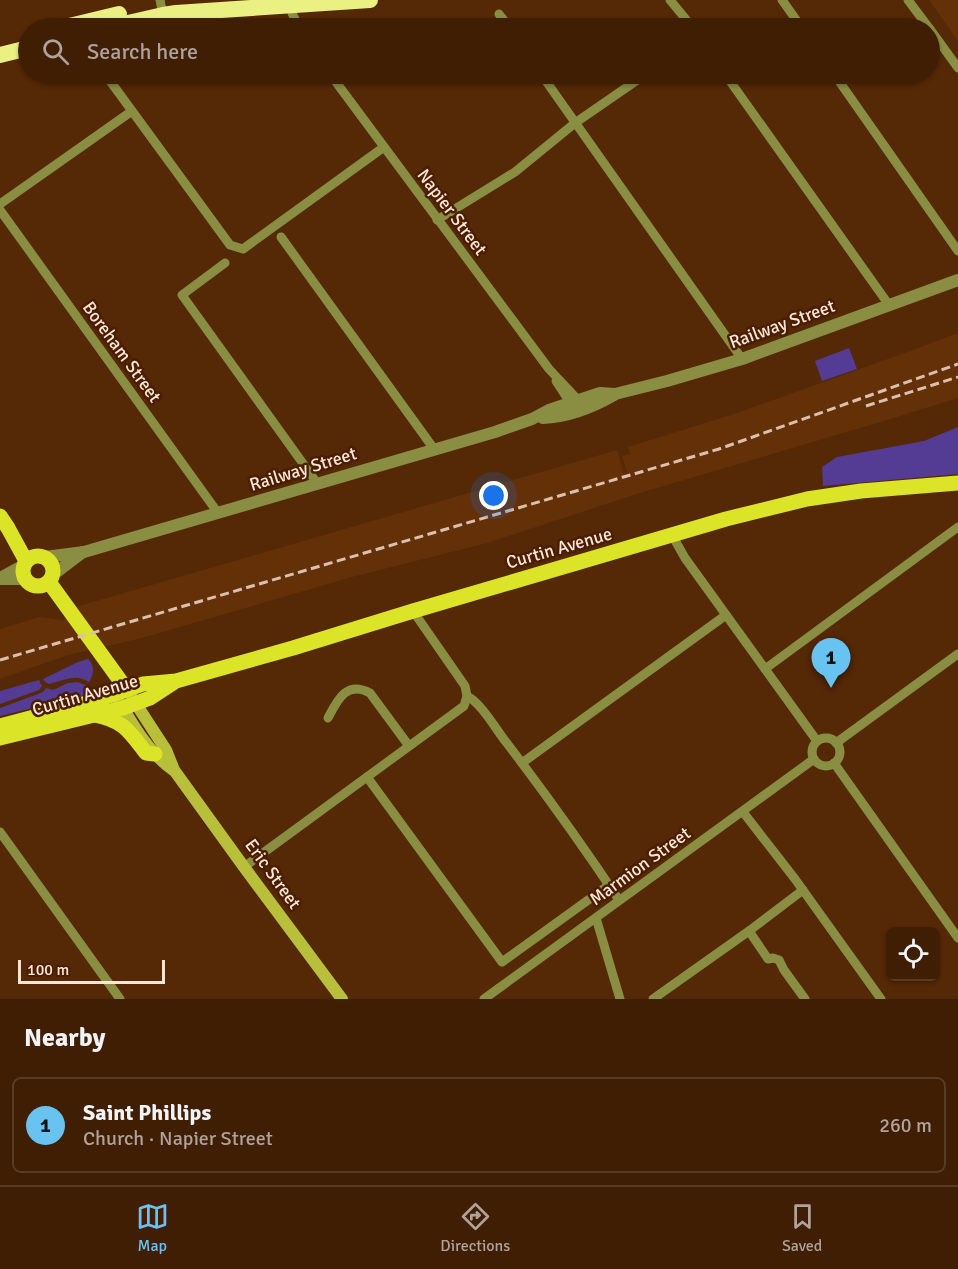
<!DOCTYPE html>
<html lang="en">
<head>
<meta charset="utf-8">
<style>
  body { margin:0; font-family:Signika,sans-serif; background:#4b2b13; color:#f1f3f6 }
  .controls { position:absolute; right:18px; bottom:18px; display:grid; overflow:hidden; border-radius:9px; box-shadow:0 2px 4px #0004 }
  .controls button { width:54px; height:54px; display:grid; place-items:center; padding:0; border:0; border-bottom:2px solid #593c26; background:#401e04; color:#f1f3f6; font:30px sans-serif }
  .scale { position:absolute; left:18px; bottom:15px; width:147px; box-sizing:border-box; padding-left:6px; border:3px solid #fde5d8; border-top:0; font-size:16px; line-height:21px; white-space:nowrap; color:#fde5d8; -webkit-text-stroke:4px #4a1e00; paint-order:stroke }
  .you { position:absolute; left:494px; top:496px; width:21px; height:21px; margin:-15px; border:4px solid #fff; border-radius:50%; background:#1a73e8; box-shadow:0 0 0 9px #1a73e833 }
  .badge { display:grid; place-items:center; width:39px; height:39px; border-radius:50%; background:#69c3f1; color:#111; font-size:20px; font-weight:700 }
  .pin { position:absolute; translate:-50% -50px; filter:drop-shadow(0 2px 3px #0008) }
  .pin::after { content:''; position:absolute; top:32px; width:21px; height:18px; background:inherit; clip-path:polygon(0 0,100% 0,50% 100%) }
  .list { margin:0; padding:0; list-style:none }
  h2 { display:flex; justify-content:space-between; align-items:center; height:78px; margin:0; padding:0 24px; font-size:26px }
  h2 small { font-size:20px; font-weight:400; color:#aea29a }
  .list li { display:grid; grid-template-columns:39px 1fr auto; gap:18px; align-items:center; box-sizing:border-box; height:96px; margin:0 12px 12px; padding:0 12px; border:2px solid #593c26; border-radius:9px }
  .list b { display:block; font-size:22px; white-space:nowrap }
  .list p { margin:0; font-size:20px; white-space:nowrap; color:#aea29a }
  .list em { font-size:20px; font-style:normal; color:#aea29a }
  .icon { flex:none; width:33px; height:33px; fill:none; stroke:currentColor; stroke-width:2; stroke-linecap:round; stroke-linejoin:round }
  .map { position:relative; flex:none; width:958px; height:999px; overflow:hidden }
  .search { position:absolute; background:#401e04; box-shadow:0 2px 4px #0004; left:18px; right:18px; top:18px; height:66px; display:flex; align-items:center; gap:15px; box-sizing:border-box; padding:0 21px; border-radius:33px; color:#aea29a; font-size:22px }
  .sheet { height:186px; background:#401e04 }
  nav { display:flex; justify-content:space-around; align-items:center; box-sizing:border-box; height:84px; border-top:2px solid #593c26; background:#401e04; font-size:16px; color:#aea29a }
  nav a { display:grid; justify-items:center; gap:3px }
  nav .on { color:#69c3f1 }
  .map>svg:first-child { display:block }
  .built { fill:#643008 }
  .green { fill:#543b94 }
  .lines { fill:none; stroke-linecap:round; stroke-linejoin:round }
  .minor { stroke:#898e42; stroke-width:9 }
  .tertiary { stroke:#898e42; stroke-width:12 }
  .secondary { stroke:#b8bf3b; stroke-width:12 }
  .primary { stroke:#dce428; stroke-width:15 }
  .trunk { stroke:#eaf082; stroke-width:16 }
  .rail { stroke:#dcc0af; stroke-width:3; stroke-dasharray:9 4.5; stroke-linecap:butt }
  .labels { text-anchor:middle; stroke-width:5; stroke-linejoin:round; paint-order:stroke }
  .street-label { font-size:18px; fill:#fde5d8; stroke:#4a1e00 }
</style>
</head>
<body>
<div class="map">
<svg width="958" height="999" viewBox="0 0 958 999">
  <rect width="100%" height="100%" fill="#552806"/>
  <!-- built -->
  <g class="built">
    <path d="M929,0H958V41Z"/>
    <path d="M958,333V398L894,418L640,493L487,543L352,577L142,638L68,655L0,679V629L40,617L61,620L62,621L74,613L79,606L617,450L624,473H626L627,472L622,456L630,454L628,447L734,414L910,351Z"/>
  </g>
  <!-- green -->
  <g class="green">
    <path d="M849,348L857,369L822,381L815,361Z"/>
    <path d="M958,427V474L823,486L822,467L837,457L924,441Z"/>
    <path d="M88,659C95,665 94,675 89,682C74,673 65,681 49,684L45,682L43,679L78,662Z"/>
    <path d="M39,680L42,686L39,690L0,704V691Z"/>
    <path d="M78,682L85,685L92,692L86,695L0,716V708L38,694L43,692L46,688L53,690L68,683Z"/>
  </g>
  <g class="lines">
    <!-- minor -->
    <g class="minor">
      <path d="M160,0L163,15"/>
      <path d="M670,0L693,28"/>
      <path d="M782,0L802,28"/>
      <path d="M908,0L929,28"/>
      <path d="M290,2L292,13L299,28"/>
      <path d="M499,14L510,28"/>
      <path d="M930,29L958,68"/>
      <path d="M105,74L230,245L243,249L384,147"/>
      <path d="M330,74L549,369L581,403"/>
      <path d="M541,74L742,359"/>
      <path d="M725,74L889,305"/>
      <path d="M834,74L958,251"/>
      <path d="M0,204L132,111"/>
      <path d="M0,210L218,513"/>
      <path d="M437,220L515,172L575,123L646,74"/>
      <path d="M281,237L434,449"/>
      <path d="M225,263L182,295L317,483"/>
      <path d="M556,381L573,407"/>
      <path d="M672,535L685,558L817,741"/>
      <path d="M765,669L958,527"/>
      <path d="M467,696C482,704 495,728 506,742C545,793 583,846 619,900"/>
      <path d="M328,718C337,701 346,680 370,693L409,746"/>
      <circle cx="826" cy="752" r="14"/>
      <path d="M836,743L958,654"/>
      <path d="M522,763L726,615"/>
      <path d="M834,763L958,938"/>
      <path d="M367,777L502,962L609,885"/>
      <path d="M743,812L795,879L881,999"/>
      <path d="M0,832L120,999"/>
      <path d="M244,867L464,706L467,696L465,686L413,611"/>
      <path d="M596,918L620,999"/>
      <path d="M749,931L768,959L773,958L779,960L784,970L805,999"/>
      <path d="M484,999L814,759"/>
      <path d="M653,999L749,931L803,890"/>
    </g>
    <!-- tertiary -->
    <g class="tertiary">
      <path d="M543,418C567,417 593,407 614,395"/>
      <path d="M45,557L84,552L495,432L532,419L549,410L600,393L615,394L667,381L742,359L958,280"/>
      <path d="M54,574L83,552"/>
      <path d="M0,578L24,565"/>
      <path d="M0,579H25"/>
    </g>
    <!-- secondary -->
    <g class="secondary">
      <path d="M127,690L166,750L174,770L244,867L342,999"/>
      <path d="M115,694C130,721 148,752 173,770"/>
    </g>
    <!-- primary -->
    <g class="primary">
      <path d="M0,516L8,528L26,561"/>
      <circle cx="38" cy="571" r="15"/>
      <path d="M49,582L127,690"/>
      <path d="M95,715C124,721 129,731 146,753L155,754"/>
      <path d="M0,726L98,700L143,684L176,681L293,648L413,611L726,519L807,499L861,491L958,483"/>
      <path d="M0,738L123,708L150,698L173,683"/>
    </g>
    <!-- trunk -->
    <g class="trunk">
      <path d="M61,28L119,14"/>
      <path d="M106,28L163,15L176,13L370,0"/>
      <path d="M0,55L28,48"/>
    </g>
    <!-- rail -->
    <g class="rail">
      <path d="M866,406L958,377"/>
      <path d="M0,660L719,449L958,364"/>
    </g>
  </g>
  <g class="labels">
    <!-- street labels -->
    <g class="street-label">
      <text transform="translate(452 212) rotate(53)" y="6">Napier Street</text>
      <text transform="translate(782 324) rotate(-20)" y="6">Railway Street</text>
      <text transform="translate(122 352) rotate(54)" y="6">Boreham Street</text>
      <text transform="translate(303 469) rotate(-17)" y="6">Railway Street</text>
      <text transform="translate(559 548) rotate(-16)" y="6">Curtin Avenue</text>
      <text transform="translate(85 695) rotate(-16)" y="6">Curtin Avenue</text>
      <text transform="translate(640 866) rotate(-36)" y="6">Marmion Street</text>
      <text transform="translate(273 874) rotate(54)" y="6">Eric Street</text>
    </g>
  </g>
</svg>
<div class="controls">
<button><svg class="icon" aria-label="locate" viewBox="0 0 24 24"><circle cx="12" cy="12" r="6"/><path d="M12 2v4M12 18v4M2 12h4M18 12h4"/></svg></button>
</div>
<div class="scale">100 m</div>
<div class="you"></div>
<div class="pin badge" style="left:831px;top:688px">1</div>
<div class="search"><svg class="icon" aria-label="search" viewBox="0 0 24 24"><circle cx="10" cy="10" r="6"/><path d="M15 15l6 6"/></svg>Search here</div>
</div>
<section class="sheet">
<h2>Nearby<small></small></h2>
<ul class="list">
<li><span class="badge">1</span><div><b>Saint Phillips</b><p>Church · Napier Street</p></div><em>260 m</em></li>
</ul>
</section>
<nav>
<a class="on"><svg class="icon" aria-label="map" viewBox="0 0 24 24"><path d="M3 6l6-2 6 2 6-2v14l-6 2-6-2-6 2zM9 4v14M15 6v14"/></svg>Map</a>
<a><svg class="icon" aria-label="directions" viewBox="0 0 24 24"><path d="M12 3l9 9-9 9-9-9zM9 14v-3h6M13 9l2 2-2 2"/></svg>Directions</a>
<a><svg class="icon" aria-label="saved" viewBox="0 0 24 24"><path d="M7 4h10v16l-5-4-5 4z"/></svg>Saved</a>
</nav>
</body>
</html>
